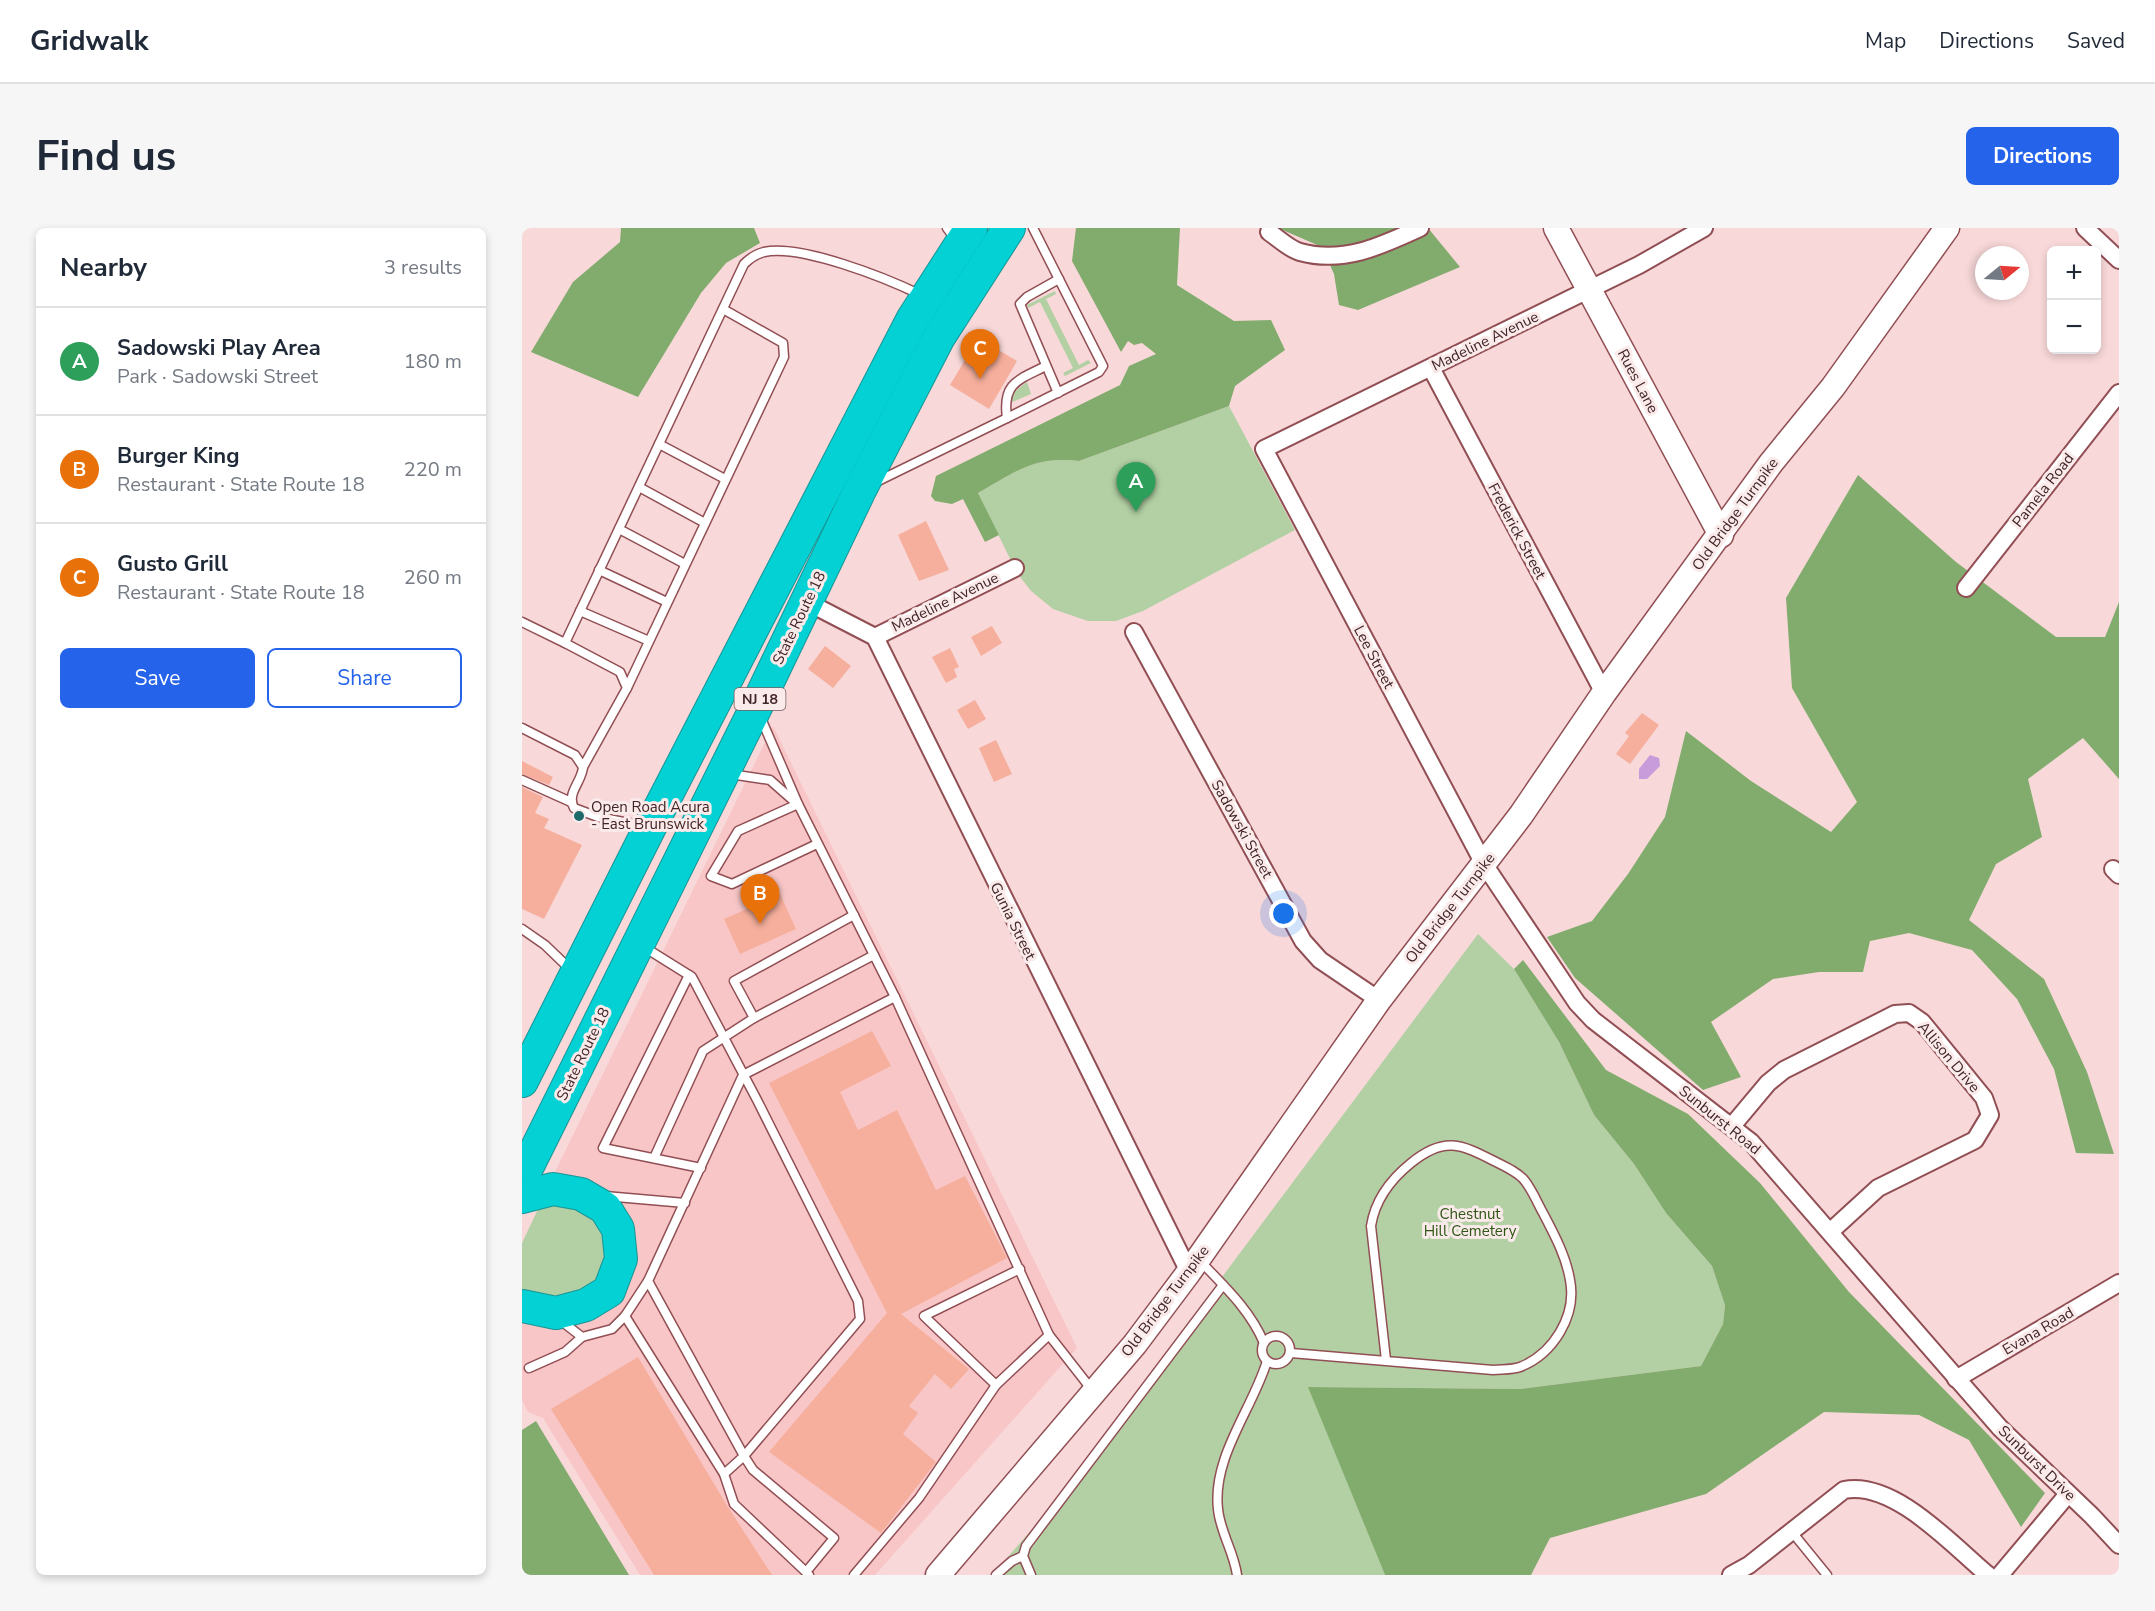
<!DOCTYPE html>
<html lang="en">
<head>
<meta charset="utf-8">
<style>
  body { margin:0; font-family:"Nunito Sans",sans-serif; background:#f6f6f7; color:#1f2937 }
  .controls { position:absolute; right:18px; top:18px; display:grid; overflow:hidden; border-radius:9px; box-shadow:0 3px 9px #0003 }
  .controls button { width:54px; height:54px; display:grid; place-items:center; padding:0; border:0; border-bottom:2px solid #e0e1e3; background:#fff; color:#1f2937; font:30px sans-serif }
  .compass { position:absolute; left:1453px; top:18px; width:54px; height:54px; border-radius:50%; background:#fff; box-shadow:0 3px 9px #0003; rotate:72deg }
  .you { position:absolute; left:762px; top:686px; width:21px; height:21px; margin:-15px; border:4px solid #fff; border-radius:50%; background:#1a73e8; box-shadow:0 0 0 9px #1a73e833 }
  .badge { display:grid; place-items:center; width:39px; height:39px; border-radius:50%; background:#2563eb; color:#fff; font-size:20px; font-weight:700 }
  .pin { position:absolute; translate:-50% -50px; filter:drop-shadow(0 2px 3px #0008) }
  .pin::after { content:''; position:absolute; top:32px; width:21px; height:18px; background:inherit; clip-path:polygon(0 0,100% 0,50% 100%) }
  .list { margin:0; padding:0; list-style:none }
  h2 { display:flex; justify-content:space-between; align-items:center; height:78px; margin:0; padding:0 24px; font-size:26px }
  h2 small { font-size:20px; font-weight:400; color:#747a83 }
  .list li { display:grid; grid-template-columns:39px 1fr auto; gap:18px; align-items:center; box-sizing:border-box; height:108px; padding:0 24px; border-top:2px solid #e0e1e3 }
  .list b { display:block; font-size:22px; white-space:nowrap }
  .list p { margin:0; font-size:20px; white-space:nowrap; color:#747a83 }
  .list em { font-size:20px; font-style:normal; color:#747a83 }
  .actions { display:flex; gap:12px; padding:18px 24px }
  .actions a { flex:1; padding:14px 0; border:2px solid #2563eb; border-radius:9px; text-align:center; font-size:21px; color:#2563eb }
  .actions .main { background:#2563eb; color:#fff }
  .map { position:relative; flex:none; width:1597px; height:1347px; overflow:hidden; border-radius:9px }
  header { display:flex; align-items:center; gap:36px; box-sizing:border-box; height:84px; padding:0 30px; background:#fff; border-bottom:2px solid #e0e1e3 }
  header strong { font-size:28px }
  nav { display:flex; gap:33px; margin-inline-start:auto; font-size:21px }
  .intro { display:flex; align-items:center; justify-content:space-between; box-sizing:border-box; height:144px; padding:0 36px }
  h1 { margin:0; font-size:42px }
  .button { padding:15px 27px; border-radius:9px; background:#2563eb; color:#fff; font-size:21px; font-weight:700 }
  main { display:flex; gap:36px; padding:0 36px }
  aside { flex:1; background:#fff; border-radius:9px; box-shadow:0 3px 9px #0003 }
  .map>svg:first-child { display:block }
  .built { fill:#f9c6c7 }
  .green { fill:#b2d0a4 }
  .forest { fill:#82ac6d }
  .water { fill:#c89bda }
  .building { fill:#f6af9c }
  .lines { fill:none; stroke-linecap:round; stroke-linejoin:round }
  .lane-casing { stroke:#914f54; stroke-width:11 }
  .street-casing { stroke:#914f54; stroke-width:20 }
  .secondary-casing { stroke:#914f54; stroke-width:27 }
  .highway-casing { stroke:#199496; stroke-width:34 }
  .lane { stroke:#fff; stroke-width:8 }
  .street { stroke:#fff; stroke-width:16 }
  .secondary { stroke:#fff; stroke-width:24 }
  .highway { stroke:#03d1d3; stroke-width:32 }
  .poi-dot { fill:#1e6b6b; stroke:#faeaea; stroke-width:2 }
  .labels { text-anchor:middle; stroke-width:6; stroke-linejoin:round; paint-order:stroke }
  .shield { fill:#faeaea; stroke:#785f61; stroke-width:1.5 }
  .shield-label { font-size:14px; font-weight:bold; fill:#412426 }
  .street-label { font-size:15px; fill:#412426; stroke:#faeaea }
  .poi-label { font-size:15px; fill:#412426; stroke:#faeaea; text-anchor:start }
  .park-label { font-size:15px; fill:#2d5615; stroke:#faeaea }
</style>
</head>
<body>
<header>
<strong>Gridwalk</strong>
<nav><a>Map</a><a>Directions</a><a>Saved</a></nav>
</header>
<div class="intro"><h1>Find us</h1><a class="button">Directions</a></div>
<main>
<aside>
<h2>Nearby<small>3 results</small></h2>
<ul class="list">
<li><span class="badge" style="background:#2e9e5b">A</span><div><b>Sadowski Play Area</b><p>Park · Sadowski Street</p></div><em>180 m</em></li>
<li><span class="badge" style="background:#e8710a">B</span><div><b>Burger King</b><p>Restaurant · State Route 18</p></div><em>220 m</em></li>
<li><span class="badge" style="background:#e8710a">C</span><div><b>Gusto Grill</b><p>Restaurant · State Route 18</p></div><em>260 m</em></li>
</ul>
<div class="actions"><a class="main">Save</a><a>Share</a></div>
</aside>
<div class="map">
<svg width="1597" height="1347" viewBox="0 0 1597 1347">
  <rect width="100%" height="100%" fill="#f8d8d9"/>
  <!-- built -->
  <path class="built" d="M251,498L555,1120L353,1347H118L21,1190L6,1184L0,1172V1089L93,1071L115,1027L105,984L73,955L33,944Z"/>
  <!-- green -->
  <g class="green">
    <path d="M533,63L534,66L524,71L557,137L566,132L569,135L543,148L541,145L551,140L518,74L506,80L505,77Z"/>
    <path d="M505,154L509,166L488,175L492,164Z"/>
    <path d="M707,178L773,302L621,383L594,393H566L531,381L509,363L495,345L456,265C494,244 511,228 557,233Z"/>
    <path d="M956,706L992,741L1037,814L1072,887L1112,936L1144,985L1190,1038L1203,1076L1201,1096L1179,1138L998,1161L787,1159L863,1347H470L524,1285Z"/>
    <path d="M31,973L73,987L84,1005L83,1043L70,1061L48,1072L0,1065V1015L17,979Z"/>
  </g>
  <!-- forest -->
  <g class="forest">
    <path d="M99,0H232L238,15L204,35L179,65L116,169L9,124L51,54L98,14Z"/>
    <path d="M554,0H658L655,57L712,93L749,92L763,122L713,158L707,178L557,233C511,228 494,244 456,265L477,307L463,314L441,271L430,276L413,273L409,268L414,248L598,157L607,138L634,126L620,115L612,117L606,113L599,124L550,33Z"/>
    <path d="M756,0H906L938,39L836,82L817,77L812,46L800,19Z"/>
    <path d="M1336,247L1434,334L1534,409H1583L1597,374V551L1561,510L1506,551L1520,609L1474,636L1447,692L1522,751L1565,844L1592,926L1554,925L1532,841L1495,771L1450,722L1387,705L1348,713L1341,744H1297L1251,751L1189,794L1219,849L1181,862L1053,750L1025,709L1070,693L1106,646L1143,589L1164,503L1229,553L1309,604L1335,574L1270,460L1264,370Z"/>
    <path d="M1001,732L1084,842L1166,886L1238,955L1327,1064L1523,1265L1499,1299L1447,1212L1397,1187L1302,1184L1184,1266L1028,1310L1009,1347H863L786,1159L998,1161L1179,1138L1201,1096L1203,1077L1190,1038L1144,985L1112,936L1072,887L1037,814L992,741Z"/>
    <path d="M14,1193L107,1347H0V1202Z"/>
  </g>
  <!-- water -->
  <path class="water" d="M1128,527L1137,530L1138,538L1125,551H1117V541Z"/>
  <!-- building -->
  <g class="building">
    <path d="M456,110L495,133L467,181L428,157Z"/>
    <path d="M404,293L427,342L397,353L376,307Z"/>
    <path d="M470,398L480,415L459,428L449,409Z"/>
    <path d="M303,418L329,438L311,460L286,441Z"/>
    <path d="M428,420L437,439L432,441L435,449L424,455L410,429Z"/>
    <path d="M453,472L464,491L446,501L435,482Z"/>
    <path d="M1120,485L1137,497L1108,536L1094,526L1107,508L1103,505Z"/>
    <path d="M474,512L490,546L472,554L457,520Z"/>
    <path d="M0,533L31,549L27,557L0,546Z"/>
    <path d="M0,559L21,569L13,585L27,591L22,600L60,617L22,691L0,681Z"/>
    <path d="M258,666L274,701L218,726L202,691Z"/>
    <path d="M350,803L369,838L318,864L336,902L375,882L414,962L443,948L485,1030L379,1086L447,1141L429,1161L413,1146L387,1178L396,1185L381,1206L414,1234L359,1305L247,1224L365,1085L247,855Z"/>
    <path d="M116,1129L206,1279L250,1347H132L29,1181Z"/>
  </g>
  <g class="lines">
    <!-- lane casing -->
    <g class="lane-casing">
      <g id="lane">
        <path d="M425,0L434,12"/>
        <path d="M511,0L581,138L577,144L485,190C480,155 496,152 524,138"/>
        <path d="M536,165L498,76L505,69L537,51"/>
        <path d="M137,216L203,251"/>
        <path d="M352,255L485,190"/>
        <path d="M117,259L183,295"/>
        <path d="M97,301L163,336"/>
        <path d="M77,342L145,374"/>
        <path d="M58,383L127,413"/>
        <path d="M0,394L43,415L222,36C228,30 234,26 242,24C279,16 364,50 399,67"/>
        <path d="M43,415L98,444L105,460L61,539"/>
        <path d="M105,460L262,129L261,115L201,81"/>
        <path d="M238,488L276,576L373,769L527,1107"/>
        <path d="M0,500L53,527L61,539C60,554 44,565 52,580L76,589L122,598"/>
        <path d="M208,546L248,552L273,574"/>
        <path d="M0,552L49,574"/>
        <path d="M276,576L216,603L189,648L210,656L295,616"/>
        <path d="M0,701L23,717L50,743"/>
        <path d="M122,719L170,749L235,872L336,1073L338,1091L222,1228L126,1053L221,847L373,769"/>
        <path d="M167,747L81,920L179,940"/>
        <path d="M232,790L212,753L332,687"/>
        <path d="M132,930L181,823L232,790L352,727"/>
        <path d="M83,968L163,975"/>
        <path d="M678,1033C703,1059 728,1082 742,1115"/>
        <path d="M103,1088L202,1246"/>
        <path d="M38,1092L60,1109L90,1101L103,1088L126,1053"/>
        <circle cx="754" cy="1122" r="14"/>
        <path d="M769,1125L971,1142C979,1141 990,1142 998,1139C1031,1126 1055,1088 1048,1052C1044,1028 1032,1006 1021,985C1015,974 1010,962 1003,953C996,944 982,938 972,933C939,916 922,908 889,935C868,952 853,972 849,998L864,1132"/>
        <path d="M7,1140L43,1124L60,1109"/>
        <path d="M474,1157L402,1088L498,1041"/>
        <path d="M1270,1304L1305,1347"/>
        <path d="M284,1344L312,1310L231,1242L222,1228L202,1246L212,1276L284,1344L287,1347"/>
        <path d="M332,1347L397,1270L474,1157L527,1107L570,1162"/>
        <path d="M474,1347L490,1333L501,1328"/>
        <path d="M509,1347L501,1328L504,1318L701,1057"/>
        <path d="M715,1347C712,1324 698,1304 696,1281C690,1229 731,1180 745,1133"/>
      </g>
    </g>
    <!-- street casing -->
    <g class="street-casing">
      <g id="street">
        <path d="M1182,0L1117,37L742,221L962,636L1055,775L1071,792L1229,914L1478,1200L1570,1288L1597,1317"/>
        <path d="M1563,0L1597,32"/>
        <path d="M747,4C756,10 767,21 778,24C821,36 859,18 898,0"/>
        <path d="M909,140L1082,465"/>
        <path d="M1444,360L1597,165"/>
        <path d="M285,374L353,409L667,1044"/>
        <path d="M612,404L781,713L798,732L857,772"/>
        <path d="M353,409L493,340"/>
        <path d="M1591,641L1597,647"/>
        <path d="M1210,898L1246,855L1262,842L1373,786L1387,785L1400,794L1462,870L1468,887L1453,912L1356,960L1309,1003"/>
        <path d="M1434,1151L1597,1055"/>
        <path d="M1209,1347L1227,1337L1322,1262C1372,1252 1430,1317 1466,1347"/>
        <path d="M1478,1347L1546,1266"/>
      </g>
    </g>
    <!-- secondary casing -->
    <g class="secondary-casing">
      <g id="secondary">
        <path d="M1034,0L1199,307"/>
        <path d="M416,1347L613,1116L667,1044L857,772L999,587L1082,465L1249,235L1311,159L1425,0"/>
      </g>
    </g>
    <!-- highway casing -->
    <g class="highway-casing">
      <g id="highway">
        <path d="M0,853L128,599L390,92L449,0"/>
        <path d="M0,950L234,479L338,262L417,109L487,0"/>
        <path d="M0,969L31,961L59,966L83,980L96,1001L99,1031L87,1063L64,1077L34,1085L0,1078"/>
      </g>
    </g>
    <!-- lane -->
    <use href="#lane" class="lane"/>
    <!-- street -->
    <use href="#street" class="street"/>
    <!-- secondary -->
    <use href="#secondary" class="secondary"/>
    <!-- highway -->
    <use href="#highway" class="highway"/>
  </g>
  <!-- markers -->
  <circle class="poi-dot" cx="57" cy="588" r="6"/>
  <g class="labels">
    <!-- shield labels -->
    <rect class="shield" x="212.5" y="460" width="51" height="22" rx="4.5"/>
    <g class="shield-label">
      <text x="238" y="476">NJ 18</text>
    </g>
    <!-- street labels -->
    <g class="street-label">
      <text transform="translate(963 113) rotate(-26)" y="5">Madeline Avenue</text>
      <text transform="translate(1116 153) rotate(62)" y="5">Rues Lane</text>
      <text transform="translate(1521 262) rotate(-52)" y="5">Pamela Road</text>
      <text transform="translate(1213 286) rotate(-54)" y="5">Old Bridge Turnpike</text>
      <text transform="translate(995 303) rotate(62)" y="5">Frederick Street</text>
      <text transform="translate(423 374) rotate(-26)" y="5">Madeline Avenue</text>
      <text transform="translate(277 390) rotate(-64)" y="5">State Route 18</text>
      <text transform="translate(852 429) rotate(62)" y="5">Lee Street</text>
      <text transform="translate(720 601) rotate(61)" y="5">Sadowski Street</text>
      <text transform="translate(928 680) rotate(-52)" y="5">Old Bridge Turnpike</text>
      <text transform="translate(491 693) rotate(64)" y="5">Gunia Street</text>
      <text transform="translate(61 826) rotate(-64)" y="5">State Route 18</text>
      <text transform="translate(1427 829) rotate(50)" y="5">Allison Drive</text>
      <text transform="translate(1198 892) rotate(39)" y="5">Sunburst Road</text>
      <text transform="translate(643 1073) rotate(-53)" y="5">Old Bridge Turnpike</text>
      <text transform="translate(1516 1103) rotate(-30)" y="5">Evana Road</text>
      <text transform="translate(1515 1235) rotate(44)" y="5">Sunburst Drive</text>
    </g>
    <!-- poi labels -->
    <g class="poi-label">
      <text x="69" y="584">Open Road Acura<tspan x="69" dy="17">- East Brunswick</tspan></text>
    </g>
    <!-- park labels -->
    <g class="park-label">
      <text x="948" y="991">Chestnut<tspan x="948" dy="17">Hill Cemetery</tspan></text>
    </g>
  </g>
</svg>
<div class="controls">
<button>+</button>
<button>−</button>
</div>
<svg class="compass" viewBox="-18 -18 36 36"><path d="M0-13l5 13h-10z" fill="#e53935"/><path d="M0 13l5-13h-10z" fill="#747a83"/></svg>
<div class="you"></div>
<div class="pin badge" style="left:614px;top:284px;background:#2e9e5b">A</div>
<div class="pin badge" style="left:238px;top:696px;background:#e8710a">B</div>
<div class="pin badge" style="left:458px;top:151px;background:#e8710a">C</div>
</div>
</main>
</body>
</html>
